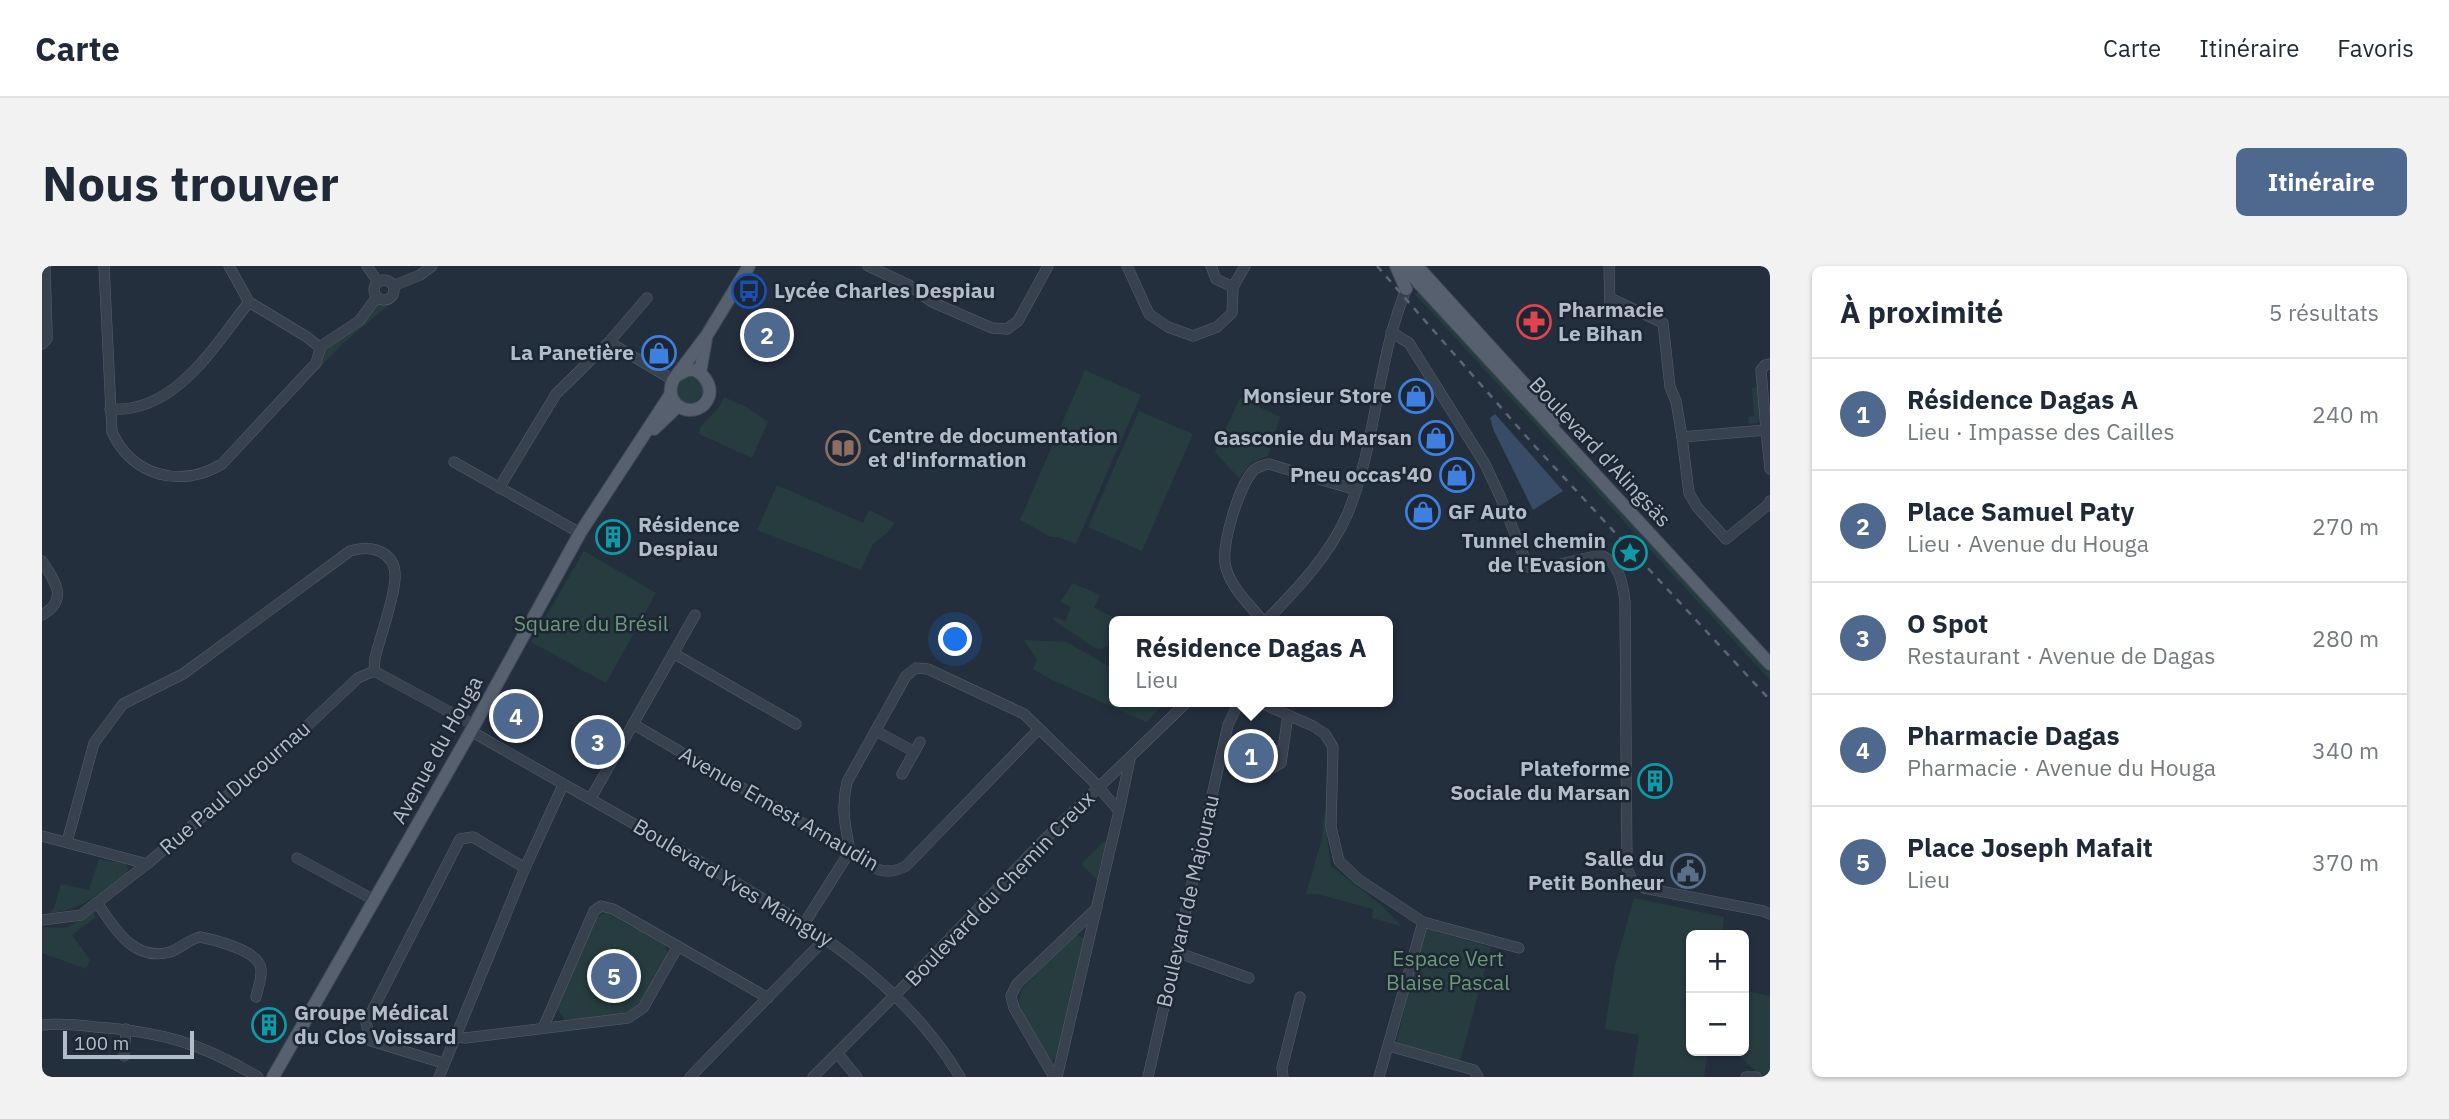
<!DOCTYPE html>
<html lang="fr">
<head>
<meta charset="utf-8">
<style>
  body { margin:0; font-family:"IBM Plex Sans",sans-serif; background:#f2f2f3; color:#1f2937 }
  .controls { position:absolute; right:21px; bottom:21px; display:grid; overflow:hidden; border-radius:10px; box-shadow:0 2px 5px #0004 }
  .controls button { width:63px; height:63px; display:grid; place-items:center; padding:0; border:0; border-bottom:2px solid #e0e1e3; background:#fff; color:#1f2937; font:35px sans-serif }
  .scale { position:absolute; left:21px; bottom:18px; width:131px; box-sizing:border-box; padding-left:7px; border:4px solid #b4bcc9; border-top:0; font-size:19px; line-height:24px; white-space:nowrap; color:#b4bcc9; -webkit-text-stroke:5px #1d2633; paint-order:stroke }
  .you { position:absolute; left:914px; top:374px; width:24px; height:24px; margin:-18px; border:5px solid #fff; border-radius:50%; background:#1a73e8; box-shadow:0 0 0 10px #1a73e833 }
  .badge { display:grid; place-items:center; width:46px; height:46px; border-radius:50%; background:#4f688e; color:#fff; font-size:23px; font-weight:700 }
  .pin { position:absolute; translate:-50% -50%; border:4px solid #fff; box-shadow:0 2px 7px #0006 }
  .popup { position:absolute; left:1067px; top:350px; width:284px; height:91px; box-sizing:border-box; display:grid; place-content:center; border-radius:10px; background:#fff; filter:drop-shadow(0 2px 5px #0005); font-size:23px; white-space:nowrap; color:#747a83 }
  .popup b { font-size:26px; color:#1f2937 }
  .popup::after { content:''; position:absolute; left:50%; top:100%; margin-left:-14px; border:14px solid transparent; border-top-color:#fff }
  .list { margin:0; padding:0; list-style:none }
  h2 { display:flex; justify-content:space-between; align-items:center; height:91px; margin:0; padding:0 28px; font-size:30px }
  h2 small { font-size:23px; font-weight:400; color:#747a83 }
  .list li { display:grid; grid-template-columns:46px 1fr auto; gap:21px; align-items:center; box-sizing:border-box; height:112px; padding:0 28px; border-top:2px solid #e0e1e3 }
  .list b { display:block; font-size:26px; white-space:nowrap }
  .list p { margin:0; font-size:23px; white-space:nowrap; color:#747a83 }
  .list em { font-size:23px; font-style:normal; color:#747a83 }
  .map { position:relative; flex:none; width:1728px; height:811px; overflow:hidden; border-radius:10px }
  header { display:flex; align-items:center; gap:42px; box-sizing:border-box; height:98px; padding:0 35px; background:#fff; border-bottom:2px solid #e0e1e3 }
  header strong { font-size:33px }
  nav { display:flex; gap:38px; margin-inline-start:auto; font-size:24px }
  .intro { display:flex; align-items:center; justify-content:space-between; box-sizing:border-box; height:168px; padding:0 42px }
  h1 { margin:0; font-size:49px }
  .button { padding:18px 32px; border-radius:10px; background:#4f688e; color:#fff; font-size:24px; font-weight:700 }
  main { display:flex; gap:42px; padding:0 42px }
  aside { flex:1; background:#fff; border-radius:10px; box-shadow:0 2px 5px #0004 }
  .map>svg:first-child { display:block }
  .green { fill:#263c3f }
  .water { fill:#394c67 }
  .lines { fill:none; stroke-linecap:round; stroke-linejoin:round }
  .minor-casing { stroke:#565f6c; stroke-width:11 }
  .major-casing { stroke:#414a57; stroke-width:14 }
  .minor { stroke:#38414e; stroke-width:10 }
  .major { stroke:#56606e; stroke-width:12 }
  .rail { stroke:#5a6575; stroke-width:2.5; stroke-dasharray:7 7; stroke-linecap:butt }
  .labels { text-anchor:middle; stroke-width:5; stroke-linejoin:round; paint-order:stroke }
  .poi-label { font-size:21px; font-weight:bold; fill:#b4bcc9; stroke:#1d2633; text-anchor:end }
  .street-label { font-size:21px; fill:#b4bcc9; stroke:#1d2633 }
  .park-label { font-size:21px; fill:#6b9a76; stroke:#1d2633 }
</style>
</head>
<body>
<header>
<strong>Carte</strong>
<nav><a>Carte</a><a>Itinéraire</a><a>Favoris</a></nav>
</header>
<div class="intro"><h1>Nous trouver</h1><a class="button">Itinéraire</a></div>
<main>
<div class="map">
<svg width="1728" height="811" viewBox="0 0 1728 811">
  <rect width="100%" height="100%" fill="#242f3e"/>
  <!-- green -->
  <g class="green">
    <path d="M1381,26L1623,288L1622,293L1632,304H1636L1728,405V414L1372,27Z"/>
    <path d="M343,36L347,39L299,79L276,104L284,81L317,60L335,39Z"/>
    <path d="M1043,104L1099,129L1034,278L1016,271H1009L978,254Z"/>
    <path d="M645,108L659,115L661,127L653,137L638,136L631,120Z"/>
    <path d="M1715,121L1718,153L1715,157L1707,158L1706,151L1712,150L1710,122Z"/>
    <path d="M682,131L704,141L726,156L710,192L657,168L658,161L676,143Z"/>
    <path d="M1198,132L1238,151L1226,190L1209,197L1197,212L1173,186Z"/>
    <path d="M1097,145L1151,168L1100,285L1046,261Z"/>
    <path d="M735,219L821,257L827,244L853,257L846,266L831,278L819,304L715,264Z"/>
    <path d="M542,285L614,327L564,417L489,376Z"/>
    <path d="M1031,317L1058,329L1052,342L1071,351L1073,355L1065,380L1058,383L1053,382L1011,354L1012,351L1023,355L1029,341L1018,336Z"/>
    <path d="M982,374L1024,376L1072,403V436H1125L1104,456L1008,413L991,403L995,394Z"/>
    <path d="M1286,512L1284,563L1289,600L1340,640L1359,660L1330,652L1331,643L1275,628H1264L1280,572Z"/>
    <path d="M1062,575L1068,577L1059,612L1056,615L1039,598Z"/>
    <path d="M57,593L84,598L86,603L84,608C59,627 39,645 7,647L12,642L19,618L47,624Z"/>
    <path d="M1592,632L1682,651L1680,669H1649V785H1666L1662,811H1590L1597,769L1563,763L1573,699Z"/>
    <path d="M51,647L54,651L30,669L48,694L44,703L0,687V661L24,662Z"/>
    <path d="M565,647L623,679L626,689C616,706 608,729 593,741C580,752 541,752 523,754L515,743L554,654L557,650Z"/>
    <path d="M1382,662L1449,681L1418,795L1354,778Z"/>
    <path d="M1033,668L1042,672L1016,786L1014,792L1009,795L976,739L979,724Z"/>
    <path d="M1702,725L1728,730V811H1720L1692,785H1702Z"/>
  </g>
  <!-- water -->
  <path class="water" d="M1453,148L1521,225L1491,244L1452,165L1448,152Z"/>
  <g class="lines">
    <!-- minor casing -->
    <g class="minor-casing">
      <g id="minor">
        <path d="M62,0L70,166C90,210 139,223 180,198L274,97L279,80L317,55L335,31"/>
        <path d="M187,0L207,36L265,71L276,80H279"/>
        <path d="M325,0L336,16"/>
        <path d="M826,0L867,19L890,36L950,62L965,63L976,55L1006,0"/>
        <path d="M1085,0L1107,48L1126,61L1151,70L1175,61L1190,47L1191,21L1203,0"/>
        <path d="M1169,0L1174,13L1191,21"/>
        <path d="M1567,0L1568,44"/>
        <circle cx="342" cy="24" r="10"/>
        <path d="M351,20L378,9L390,0"/>
        <path d="M1568,32L1621,57L1628,121L1634,135L1640,171L1724,164L1719,104L1723,99L1728,98"/>
        <path d="M1349,66L1367,77L1443,198L1458,230L1486,301L1500,302L1558,289C1577,295 1581,318 1583,336L1585,602L1590,614L1602,622L1721,645L1728,648"/>
        <path d="M567,76L631,114"/>
        <path d="M0,78L5,73V65L3,0"/>
        <path d="M68,143C133,148 172,80 207,36"/>
        <path d="M1724,164L1728,203"/>
        <path d="M1640,171L1647,227L1655,241L1684,273L1727,238L1728,235"/>
        <path d="M412,196L538,267"/>
        <path d="M457,222L514,128L567,76L605,32"/>
        <path d="M0,295C13,315 27,334 0,349"/>
        <path d="M1221,355C1208,339 1190,323 1184,302C1178,281 1197,219 1212,204C1217,200 1221,199 1227,198L1314,224"/>
        <path d="M1224,355C1255,323 1287,290 1305,249C1336,175 1334,91 1367,17"/>
        <path d="M631,387L754,458"/>
        <path d="M1203,436L1221,438L1271,460L1283,468L1291,481L1289,561L1297,595L1316,613L1381,656L1337,811"/>
        <path d="M591,458L808,585C828,599 840,613 864,600L997,463"/>
        <path d="M429,465C506,510 583,552 660,597C757,653 859,711 918,811"/>
        <path d="M834,465L871,485"/>
        <path d="M1241,482L1230,489L1229,495L1232,501L1239,497L1246,449"/>
        <path d="M860,508L878,476"/>
        <path d="M549,532L653,349"/>
        <path d="M1077,545L1088,493"/>
        <path d="M0,570L105,598L248,476L316,412L332,405"/>
        <path d="M25,576L52,477L81,438L141,408L308,285C330,278 355,286 353,313C352,334 338,371 333,392L332,405L432,459"/>
        <path d="M255,592L332,634"/>
        <path d="M56,638C73,663 92,696 128,686C139,682 146,674 158,671C173,674 218,685 219,703C220,712 216,722 214,731"/>
        <path d="M0,654L39,649L105,598"/>
        <path d="M1381,656L1477,682"/>
        <path d="M762,658L808,585C803,560 799,541 805,516L864,410L874,402L886,403L982,448L1054,518L1077,545L1015,811"/>
        <path d="M1134,686L1207,712"/>
        <path d="M0,759C18,757 35,759 54,761C120,766 159,777 216,811"/>
        <path d="M501,762L552,645L559,640L571,643L726,732"/>
        <path d="M413,770L423,772L586,752L601,742L635,682"/>
        <path d="M1347,780L1432,804L1436,811"/>
        <path d="M795,787L815,811"/>
        <path d="M82,790L84,763"/>
        <path d="M401,797L329,775L324,757L418,573L431,571L483,602"/>
        <path d="M397,811L483,602L521,519"/>
        <path d="M648,811L784,672"/>
        <path d="M771,811L871,711L998,578L1145,436"/>
        <path d="M1012,811L972,742L969,730L975,718L1055,642"/>
        <path d="M1106,811L1186,459L1196,438"/>
        <path d="M1241,811L1240,802L1258,731"/>
        <path d="M1704,811H1714"/>
      </g>
    </g>
    <!-- major casing -->
    <g class="major-casing">
      <g id="major">
        <path d="M1354,0L1364,23"/>
        <path d="M1361,0L1728,398"/>
        <path d="M1375,0L1514,153"/>
        <path d="M658,107L664,73"/>
        <path d="M636,109C637,108 645,104 646,104C659,102 670,118 667,130C658,156 619,143 631,114L665,69L707,0"/>
        <path d="M612,163L636,140"/>
        <path d="M231,811L429,465L538,267L628,129"/>
      </g>
    </g>
    <!-- minor -->
    <use href="#minor" class="minor"/>
    <!-- major -->
    <use href="#major" class="major"/>
    <!-- rail -->
    <path class="rail" d="M1335,0L1490,177L1728,434"/>
  </g>
  <!-- icons -->
  <defs>
    <g id="bus-ring" transform="scale(1.75)"><circle r="9.5" fill="#1d2633" stroke="#1a4fb4" stroke-width="1.5"/><path d="M-5-6H5V4H4V6H2V4H-2V6H-4V4H-5ZM-3.5-4V0h7V-4ZM-3.5 1.2v1.5H-2V1.2ZM2 1.2v1.5H3.5V1.2Z" fill="#1a4fb4"/></g>
    <g id="pharmacy-ring" transform="scale(1.75)"><circle r="9.5" fill="#1d2633" stroke="#e0444e" stroke-width="1.5"/><path d="M-2-6h4v4h4v4h-4v4h-4v-4h-4v-4h4Z" fill="#e0444e"/></g>
    <g id="shop-ring" transform="scale(1.75)"><circle r="9.5" fill="#1d2633" stroke="#3f7fe0" stroke-width="1.5"/><path d="M-5-2.5h2.3a2.7 3.5 0 0 1 5.4 0H5L5.5 6h-11ZM-1.5-2.5h3a1.5 2.3 0 0 0-3 0Z" fill="#3f7fe0"/></g>
    <g id="library-ring" transform="scale(1.75)"><circle r="9.5" fill="#1d2633" stroke="#8d6e63" stroke-width="1.5"/><path d="M-6-4Q-3-5.5-.7-3.5V5Q-3 3-6 4ZM6-4Q3-5.5 .7-3.5V5Q3 3 6 4Z" fill="#8d6e63"/></g>
    <g id="building-ring" transform="scale(1.75)"><circle r="9.5" fill="#1d2633" stroke="#0f9aa8" stroke-width="1.5"/><path d="M-4-6H4V6H1V3H-1V6H-4ZM-2.5-4.3h1.7v1.8h-1.7ZM.8-4.3h1.7v1.8H.8ZM-2.5-1h1.7V.8h-1.7ZM.8-1h1.7V.8H.8Z" fill="#0f9aa8"/></g>
    <g id="sight-ring" transform="scale(1.75)"><circle r="9.5" fill="#1d2633" stroke="#0f9aa8" stroke-width="1.5"/><path d="M0-6L1.8-2.2L6-1.7L2.9 1.2L3.7 5.4L0 3.3L-3.7 5.4L-2.9 1.2L-6-1.7L-1.8-2.2Z" fill="#0f9aa8"/></g>
    <g id="civic-ring" transform="scale(1.75)"><circle r="9.5" fill="#1d2633" stroke="#5c6f8a" stroke-width="1.5"/><path d="M-.6-6.5H3V-4.5H.6V-3L4-1V1h2V6H-6V1h2V-1L-.6-3ZM-1.2 2.5V6h2.4V2.5Z" fill="#5c6f8a"/></g>
  </defs>
  <g fill-rule="evenodd">
    <use href="#bus-ring" x="707" y="25"/>
    <use href="#pharmacy-ring" x="1492" y="56"/>
    <use href="#shop-ring" x="617" y="87"/>
    <use href="#shop-ring" x="1374" y="130"/>
    <use href="#shop-ring" x="1394" y="172"/>
    <use href="#library-ring" x="801" y="182"/>
    <use href="#shop-ring" x="1415" y="209"/>
    <use href="#shop-ring" x="1381" y="246"/>
    <use href="#building-ring" x="571" y="271"/>
    <use href="#sight-ring" x="1588" y="287"/>
    <use href="#building-ring" x="1613" y="515"/>
    <use href="#civic-ring" x="1646" y="605"/>
    <use href="#building-ring" x="227" y="759"/>
  </g>
  <g class="labels">
    <!-- poi labels -->
    <g class="poi-label">
      <text x="732" y="32" text-anchor="start">Lycée Charles Despiau</text>
      <text x="1516" y="51" text-anchor="start">Pharmacie<tspan x="1516" dy="24">Le Bihan</tspan></text>
      <text x="592" y="94">La Panetière</text>
      <text x="1350" y="137">Monsieur Store</text>
      <text x="826" y="177" text-anchor="start">Centre de documentation<tspan x="826" dy="24">et d'information</tspan></text>
      <text x="1370" y="179">Gasconie du Marsan</text>
      <text x="1390" y="216">Pneu occas'40</text>
      <text x="1406" y="253" text-anchor="start">GF Auto</text>
      <text x="596" y="266" text-anchor="start">Résidence<tspan x="596" dy="24">Despiau</tspan></text>
      <text x="1564" y="282">Tunnel chemin<tspan x="1564" dy="24">de l'Evasion</tspan></text>
      <text x="1588" y="510">Plateforme<tspan x="1588" dy="24">Sociale du Marsan</tspan></text>
      <text x="1622" y="600">Salle du<tspan x="1622" dy="24">Petit Bonheur</tspan></text>
      <text x="252" y="754" text-anchor="start">Groupe Médical<tspan x="252" dy="24">du Clos Voissard</tspan></text>
    </g>
    <!-- street labels -->
    <g class="street-label">
      <text transform="translate(1558 186) rotate(47)" y="7">Boulevard d'Alingsäs</text>
      <text transform="translate(395 484) rotate(-61)" y="7">Avenue du Houga</text>
      <text transform="translate(193 522) rotate(-41)" y="7">Rue Paul Ducournau</text>
      <text transform="translate(737 543) rotate(30)" y="7">Avenue Ernest Arnaudin</text>
      <text transform="translate(691 617) rotate(31)" y="7">Boulevard Yves Mainguy</text>
      <text transform="translate(958 623) rotate(-46)" y="7">Boulevard du Chemin Creux</text>
      <text transform="translate(1146 635) rotate(-77)" y="7">Boulevard de Majourau</text>
    </g>
    <!-- park labels -->
    <g class="park-label">
      <text x="549" y="365">Square du Brésil</text>
      <text x="1406" y="700">Espace Vert<tspan x="1406" dy="24">Blaise Pascal</tspan></text>
    </g>
  </g>
</svg>
<div class="controls">
<button>+</button>
<button>−</button>
</div>
<div class="scale">100 m</div>
<div class="you"></div>
<div class="pin badge" style="left:1209px;top:490px">1</div>
<div class="popup"><b>Résidence Dagas A</b>Lieu</div>
<div class="pin badge" style="left:725px;top:69px">2</div>
<div class="pin badge" style="left:556px;top:476px">3</div>
<div class="pin badge" style="left:474px;top:450px">4</div>
<div class="pin badge" style="left:572px;top:710px">5</div>
</div>
<aside>
<h2>À proximité<small>5 résultats</small></h2>
<ul class="list">
<li><span class="badge">1</span><div><b>Résidence Dagas A</b><p>Lieu · Impasse des Cailles</p></div><em>240 m</em></li>
<li><span class="badge">2</span><div><b>Place Samuel Paty</b><p>Lieu · Avenue du Houga</p></div><em>270 m</em></li>
<li><span class="badge">3</span><div><b>O Spot</b><p>Restaurant · Avenue de Dagas</p></div><em>280 m</em></li>
<li><span class="badge">4</span><div><b>Pharmacie Dagas</b><p>Pharmacie · Avenue du Houga</p></div><em>340 m</em></li>
<li><span class="badge">5</span><div><b>Place Joseph Mafait</b><p>Lieu</p></div><em>370 m</em></li>
</ul>
</aside>
</main>
</body>
</html>
